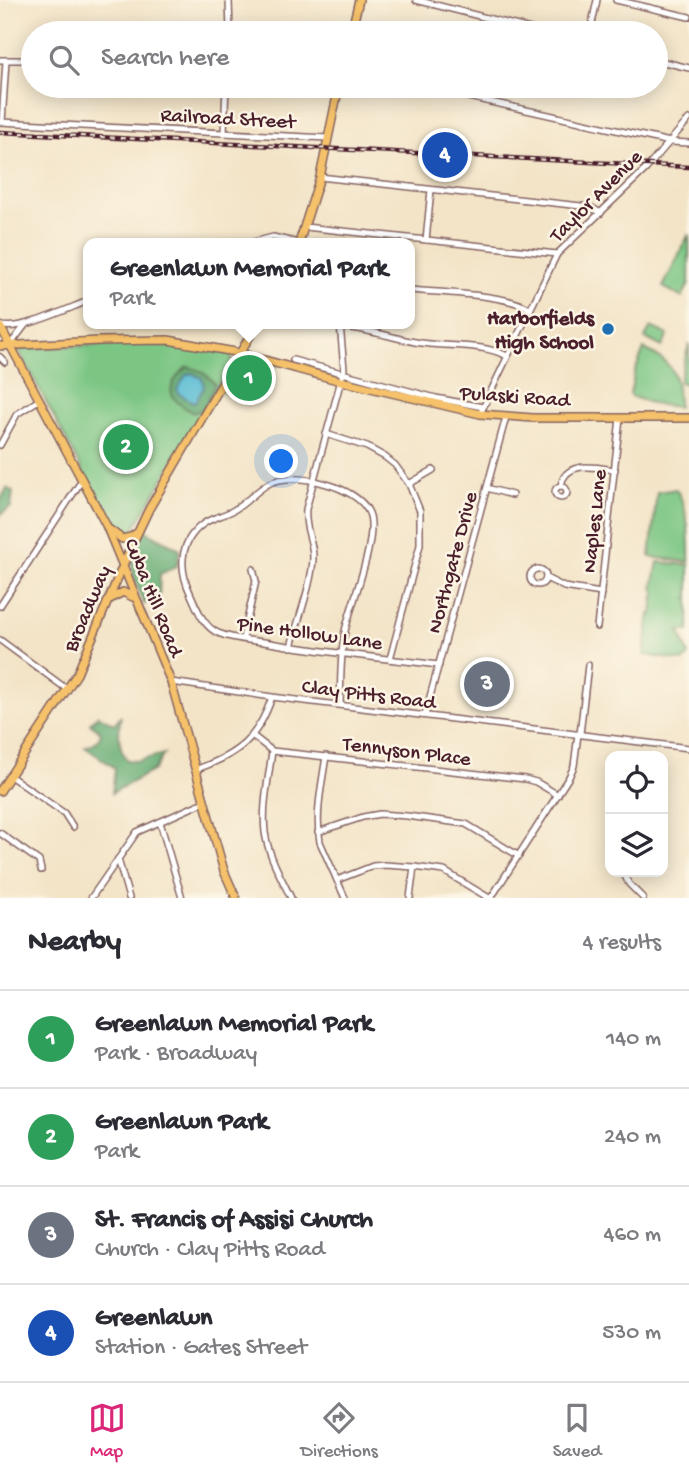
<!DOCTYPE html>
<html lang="en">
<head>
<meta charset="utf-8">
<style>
  body { margin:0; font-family:"Gochi Hand",sans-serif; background:#f2f2f3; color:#2b2b33 }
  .controls { position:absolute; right:21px; bottom:21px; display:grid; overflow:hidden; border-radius:14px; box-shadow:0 4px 18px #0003 }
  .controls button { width:63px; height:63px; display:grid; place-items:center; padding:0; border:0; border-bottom:2px solid #e1e1e2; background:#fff; color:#2b2b33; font:35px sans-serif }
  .you { position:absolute; left:282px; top:462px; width:24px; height:24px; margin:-18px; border:5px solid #fff; border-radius:50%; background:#1a73e8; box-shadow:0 0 0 10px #1a73e833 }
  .badge { display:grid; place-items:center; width:46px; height:46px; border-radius:50%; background:#db2777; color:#fff; font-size:23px; font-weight:700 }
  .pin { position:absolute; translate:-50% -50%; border:4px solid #fff; box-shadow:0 2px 7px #0006 }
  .popup { position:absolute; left:83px; top:238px; width:332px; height:91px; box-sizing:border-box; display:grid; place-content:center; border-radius:14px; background:#fff; filter:drop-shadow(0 2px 5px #0005); font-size:23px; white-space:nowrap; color:#7c7c81 }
  .popup b { font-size:26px; color:#2b2b33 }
  .popup::after { content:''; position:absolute; left:50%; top:100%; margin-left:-14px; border:14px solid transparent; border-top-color:#fff }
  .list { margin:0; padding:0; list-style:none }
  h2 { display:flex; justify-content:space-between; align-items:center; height:91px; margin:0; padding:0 28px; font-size:30px }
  h2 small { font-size:23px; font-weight:400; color:#7c7c81 }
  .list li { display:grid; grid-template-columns:46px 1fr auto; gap:21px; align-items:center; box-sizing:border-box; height:98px; padding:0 28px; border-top:2px solid #e1e1e2 }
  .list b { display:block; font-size:26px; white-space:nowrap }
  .list p { margin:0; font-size:23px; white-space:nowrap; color:#7c7c81 }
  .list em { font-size:23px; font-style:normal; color:#7c7c81 }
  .icon { flex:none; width:38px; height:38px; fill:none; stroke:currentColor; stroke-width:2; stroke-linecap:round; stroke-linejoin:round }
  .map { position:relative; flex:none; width:689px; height:898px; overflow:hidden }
  .search { position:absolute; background:#fff; box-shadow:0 4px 18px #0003; left:21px; right:21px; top:21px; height:77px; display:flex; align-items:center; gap:18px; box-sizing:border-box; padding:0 24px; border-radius:38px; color:#7c7c81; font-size:26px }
  .sheet { height:483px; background:#fff }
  nav { display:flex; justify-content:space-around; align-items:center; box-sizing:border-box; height:98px; border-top:2px solid #e1e1e2; background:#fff; font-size:19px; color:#7c7c81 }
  nav a { display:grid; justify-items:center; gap:4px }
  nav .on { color:#db2777 }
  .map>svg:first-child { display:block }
  .green { fill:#7bc684; stroke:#627258; stroke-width:2 }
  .forest { fill:#64ab72; stroke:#57654e; stroke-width:2; fill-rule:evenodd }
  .water { fill:#56bcd4; stroke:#506e80; stroke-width:2 }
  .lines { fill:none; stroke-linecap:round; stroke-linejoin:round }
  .minor-casing { stroke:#856462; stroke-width:8 }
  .major-casing { stroke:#856462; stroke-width:10 }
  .minor { stroke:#fff; stroke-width:5 }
  .major { stroke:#f5c16b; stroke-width:7 }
  .rail-casing { stroke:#4a1f2b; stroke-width:4.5 }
  .rail { stroke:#fcf5e5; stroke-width:2; stroke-dasharray:5; stroke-linecap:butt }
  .poi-dot { fill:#1f6fb2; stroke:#fcf5e5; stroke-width:2.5 }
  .labels { text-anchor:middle; stroke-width:5; stroke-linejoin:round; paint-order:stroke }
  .street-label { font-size:21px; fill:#4a1f2b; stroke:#fcf5e5 }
  .poi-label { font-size:21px; font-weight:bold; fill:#4a1f2b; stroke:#fcf5e5; text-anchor:end }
</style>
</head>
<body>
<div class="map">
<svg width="689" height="898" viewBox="0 0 689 898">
  <rect width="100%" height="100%" fill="#fcf5e5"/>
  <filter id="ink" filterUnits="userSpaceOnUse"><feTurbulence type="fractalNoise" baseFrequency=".0143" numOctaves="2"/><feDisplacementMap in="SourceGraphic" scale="14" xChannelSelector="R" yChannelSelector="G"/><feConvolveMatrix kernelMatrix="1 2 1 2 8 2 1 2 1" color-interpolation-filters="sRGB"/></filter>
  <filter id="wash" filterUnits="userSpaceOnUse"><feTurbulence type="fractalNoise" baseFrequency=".00686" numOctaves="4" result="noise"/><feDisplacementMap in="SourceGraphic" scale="28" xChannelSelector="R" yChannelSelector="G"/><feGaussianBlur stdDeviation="1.57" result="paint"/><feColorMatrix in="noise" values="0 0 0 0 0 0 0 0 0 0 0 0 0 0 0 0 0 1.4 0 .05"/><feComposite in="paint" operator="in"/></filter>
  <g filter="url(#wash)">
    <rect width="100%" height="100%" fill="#f3e4c7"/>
    <!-- green -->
    <g class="green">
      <path d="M689,234V284L682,297L663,287Z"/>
      <path d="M651,327L668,335L662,347L645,338Z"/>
      <path d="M135,343L189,346L229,353L233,360L129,537L116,534L18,349Z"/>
      <path d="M689,344V385L679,382Z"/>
      <path d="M644,349C675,363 678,376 678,407L654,404L632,397L630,394L635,371Z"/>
      <path d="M252,358L277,365L254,402L221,392L238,364Z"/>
      <path d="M676,489C689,509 689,537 689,562L650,557L657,492Z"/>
      <path d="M658,562L689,565V596L687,598H689V631H679L689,655L684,661L644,655L650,614L652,615L654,596L656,595L653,587Z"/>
    </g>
    <!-- forest -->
    <g class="forest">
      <path d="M187,367C197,368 211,376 215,385L204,408L194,413C169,400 162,388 187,367ZM191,373L202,378L193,402L179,394Z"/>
      <path d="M7,488L13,492L11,507L0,515V501Z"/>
      <path d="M144,530L180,549L177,566L160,574L159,597L144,604C129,566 127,568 144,530Z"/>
      <path d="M98,715L114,724L121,716C118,729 118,749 127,760L137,761L164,754L154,770L112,793L115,768L85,747C94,744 99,742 101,732L90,723Z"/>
    </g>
    <!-- water -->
    <path class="water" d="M191,373L202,378L204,387L196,401L193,402L179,394L177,389L186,375Z"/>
  </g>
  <g filter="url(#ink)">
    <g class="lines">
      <!-- minor casing -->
      <g class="minor-casing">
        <g id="minor">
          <path d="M229,0L230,33"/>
          <path d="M416,0L546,33"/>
          <path d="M616,0L689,17"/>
          <path d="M590,33L597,0"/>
          <path d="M0,60H33"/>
          <path d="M656,60L689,68"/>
          <path d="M419,86L670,142L689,143"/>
          <path d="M0,122L328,138"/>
          <path d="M2,122L6,61"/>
          <path d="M224,133L226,86"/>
          <path d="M320,177L590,207L601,213"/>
          <path d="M305,227L557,254"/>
          <path d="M426,240L431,190"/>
          <path d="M250,243L273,237L298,243"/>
          <path d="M410,290C440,293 507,294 530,309"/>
          <path d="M0,325C17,333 69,308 88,301"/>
          <path d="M339,327C366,328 389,337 415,342C445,348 480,342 507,356"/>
          <path d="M10,345L26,324"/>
          <path d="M0,357L5,362"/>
          <path d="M293,360L436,398L483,407"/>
          <path d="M480,414L557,254L646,169L689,119"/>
          <path d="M326,434L367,447L385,457L395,465L409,484L420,511V545L390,659"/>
          <path d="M0,445L17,414L39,400"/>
          <path d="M409,484L433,470"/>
          <circle cx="561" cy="492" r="6"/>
          <path d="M561,486C565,460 596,467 615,470"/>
          <path d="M487,488L512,495"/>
          <circle cx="538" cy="577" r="8"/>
          <path d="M546,578L564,587L601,593"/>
          <path d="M0,606L82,480"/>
          <path d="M597,627L620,418"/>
          <path d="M243,638L256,581L253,569"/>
          <path d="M0,640L68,690"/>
          <path d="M291,647C297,622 313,581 313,557C313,539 304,530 306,509L344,369L340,324"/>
          <path d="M171,682L272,697L689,748"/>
          <path d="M340,705C341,681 340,655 345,631C351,604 379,537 369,513C358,486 295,471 270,483C256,490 246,504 232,511C222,516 211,518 203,524C178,543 179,570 191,595C198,610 203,626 218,633C234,640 254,640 270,643C326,653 383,658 439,665"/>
          <path d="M425,715L506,417"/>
          <path d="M580,734L588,665"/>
          <path d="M253,736L272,751L525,779L536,782L558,795"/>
          <path d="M272,751C269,777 262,806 265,832C268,855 281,877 291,898"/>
          <path d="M326,756C322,784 315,813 320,842L345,898"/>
          <path d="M197,769C237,755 258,739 272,697"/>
          <path d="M10,776L64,813L73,827"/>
          <path d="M160,822L182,898"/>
          <path d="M318,832L363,817L380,814L407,816L466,824L519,856"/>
          <path d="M0,833L39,861L41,870"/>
          <path d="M118,859L129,898"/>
          <path d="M623,872L629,884L643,898"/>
          <path d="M337,880L373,866L385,865L414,867L444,871L489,898"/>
          <path d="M91,898L137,832L204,802"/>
          <path d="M410,898L414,867"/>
          <path d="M491,898L569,777L574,766L578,734"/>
        </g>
      </g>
      <!-- major casing -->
      <g class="major-casing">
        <g id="major">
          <path d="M351,33L359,0"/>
          <path d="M299,243L320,177L339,86"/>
          <path d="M0,326L106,525L171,682L224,871L236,898"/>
          <path d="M0,346L99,341L168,340L235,352L341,381L480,414L533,418H689"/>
          <path d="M110,530L122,539L131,537L135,534"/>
          <path d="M110,599L123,592L133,597"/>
          <path d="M0,791L77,674L130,549L149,509L257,324"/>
        </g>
      </g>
      <!-- minor -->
      <use href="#minor" class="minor"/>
      <!-- major -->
      <use href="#major" class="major"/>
      <!-- rail casing -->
      <g class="rail-casing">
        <path id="rail" d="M0,132L689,167"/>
      </g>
      <!-- rail -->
      <use href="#rail" class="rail"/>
    </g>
  </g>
  <!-- markers -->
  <circle class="poi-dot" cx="608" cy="329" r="7"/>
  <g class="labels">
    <!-- street labels -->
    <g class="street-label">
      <text transform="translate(228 117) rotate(3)" y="7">Railroad Street</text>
      <text transform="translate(595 195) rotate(-45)" y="7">Taylor Avenue</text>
      <text transform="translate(515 395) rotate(4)" y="7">Pulaski Road</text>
      <text transform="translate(593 521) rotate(-84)" y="7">Naples Lane</text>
      <text transform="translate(451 562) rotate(-75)" y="7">Northgate Drive</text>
      <text transform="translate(155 597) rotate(68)" y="7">Cuba Hill Road</text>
      <text transform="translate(86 608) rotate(-67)" y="7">Broadway</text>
      <text transform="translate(310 632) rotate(8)" y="7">Pine Hollow Lane</text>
      <text transform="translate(369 693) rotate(7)" y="7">Clay Pitts Road</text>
      <text transform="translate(407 750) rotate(7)" y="7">Tennyson Place</text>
    </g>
    <!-- poi labels -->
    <g class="poi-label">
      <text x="594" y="324">Harborfields<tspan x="594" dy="24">High School</tspan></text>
    </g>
  </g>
</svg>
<div class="controls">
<button><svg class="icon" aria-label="locate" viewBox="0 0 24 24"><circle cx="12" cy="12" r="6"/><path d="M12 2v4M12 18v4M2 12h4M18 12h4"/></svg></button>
<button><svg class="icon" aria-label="layers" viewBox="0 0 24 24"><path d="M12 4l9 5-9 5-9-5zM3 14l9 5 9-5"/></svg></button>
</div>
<div class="you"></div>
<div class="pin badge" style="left:249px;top:378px;background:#2e9e5b">1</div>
<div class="popup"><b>Greenlawn Memorial Park</b>Park</div>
<div class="pin badge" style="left:126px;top:447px;background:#2e9e5b">2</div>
<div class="pin badge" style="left:487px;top:684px;background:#6b7280">3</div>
<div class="pin badge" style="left:445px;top:155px;background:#1a4fb4">4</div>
<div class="search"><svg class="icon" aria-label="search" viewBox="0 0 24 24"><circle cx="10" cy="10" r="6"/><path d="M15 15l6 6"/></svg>Search here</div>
</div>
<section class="sheet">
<h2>Nearby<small>4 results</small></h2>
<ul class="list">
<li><span class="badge" style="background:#2e9e5b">1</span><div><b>Greenlawn Memorial Park</b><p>Park · Broadway</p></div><em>140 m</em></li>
<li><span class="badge" style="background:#2e9e5b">2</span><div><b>Greenlawn Park</b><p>Park</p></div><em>240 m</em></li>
<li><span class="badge" style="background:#6b7280">3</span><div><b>St. Francis of Assisi Church</b><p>Church · Clay Pitts Road</p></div><em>460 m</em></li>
<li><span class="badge" style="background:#1a4fb4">4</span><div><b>Greenlawn</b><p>Station · Gates Street</p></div><em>530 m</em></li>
</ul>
</section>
<nav>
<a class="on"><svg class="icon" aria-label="map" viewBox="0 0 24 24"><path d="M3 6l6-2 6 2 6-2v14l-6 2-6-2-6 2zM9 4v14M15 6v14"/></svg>Map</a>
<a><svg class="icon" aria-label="directions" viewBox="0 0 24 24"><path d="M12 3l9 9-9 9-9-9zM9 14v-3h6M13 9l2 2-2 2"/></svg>Directions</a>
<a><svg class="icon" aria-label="saved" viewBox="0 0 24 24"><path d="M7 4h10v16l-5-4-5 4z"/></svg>Saved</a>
</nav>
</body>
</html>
